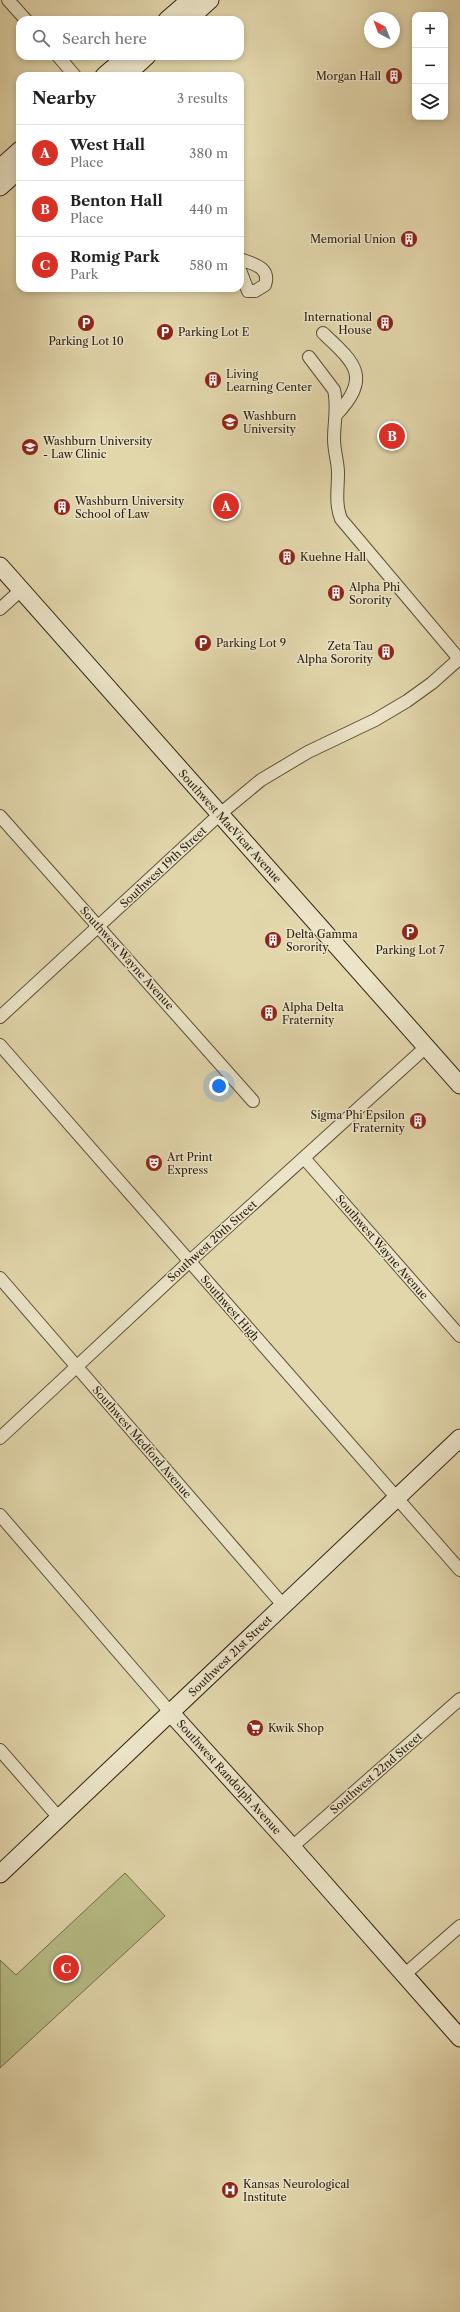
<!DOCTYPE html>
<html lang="en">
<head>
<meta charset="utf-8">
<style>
  body { margin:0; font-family:"Libre Caslon Text",serif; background:#f2f2f2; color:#202124 }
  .controls { position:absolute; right:12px; top:12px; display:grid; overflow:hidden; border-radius:8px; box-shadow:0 2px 6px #0003 }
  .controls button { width:36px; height:36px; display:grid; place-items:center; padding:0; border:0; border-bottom:1px solid #e0e0e0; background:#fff; color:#202124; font:20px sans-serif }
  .compass { position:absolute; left:364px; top:12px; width:36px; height:36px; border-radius:50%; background:#fff; box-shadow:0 2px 6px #0003; rotate:318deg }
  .you { position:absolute; left:219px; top:1086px; width:14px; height:14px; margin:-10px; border:3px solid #fff; border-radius:50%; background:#1a73e8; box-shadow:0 0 0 6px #1a73e833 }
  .badge { display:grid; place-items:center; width:26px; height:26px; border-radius:50%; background:#d93025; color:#fff; font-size:13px; font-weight:700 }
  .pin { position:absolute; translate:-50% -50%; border:2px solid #fff; box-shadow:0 1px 4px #0006 }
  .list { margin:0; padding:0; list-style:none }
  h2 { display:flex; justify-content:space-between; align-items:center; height:52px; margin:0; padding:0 16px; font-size:17px }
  h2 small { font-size:13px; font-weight:400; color:#757577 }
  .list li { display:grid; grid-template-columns:26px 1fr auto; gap:12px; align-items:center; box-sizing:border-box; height:56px; padding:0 16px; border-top:1px solid #e0e0e0 }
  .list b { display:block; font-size:15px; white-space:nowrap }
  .list p { margin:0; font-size:13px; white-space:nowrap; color:#757577 }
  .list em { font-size:13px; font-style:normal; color:#757577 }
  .icon { flex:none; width:22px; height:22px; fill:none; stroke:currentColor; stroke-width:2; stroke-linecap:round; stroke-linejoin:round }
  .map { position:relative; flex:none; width:460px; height:2312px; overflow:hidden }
  .search { position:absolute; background:#fff; box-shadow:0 2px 6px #0003; left:16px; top:16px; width:228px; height:44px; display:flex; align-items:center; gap:10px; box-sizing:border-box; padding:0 14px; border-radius:12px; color:#757577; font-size:15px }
  .panel { position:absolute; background:#fff; box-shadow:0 2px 6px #0003; left:16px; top:72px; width:228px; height:220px; border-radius:12px }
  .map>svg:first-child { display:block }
  .green { fill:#b7bd86; stroke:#726e4c }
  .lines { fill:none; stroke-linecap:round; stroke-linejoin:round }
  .street-casing { stroke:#5a4e38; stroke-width:14 }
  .secondary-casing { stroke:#2d2011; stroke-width:19 }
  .street { stroke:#ece4c8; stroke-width:12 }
  .secondary { stroke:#ece4c8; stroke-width:17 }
  .labels { text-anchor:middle; stroke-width:3; stroke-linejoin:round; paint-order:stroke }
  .poi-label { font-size:11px; fill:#2d2011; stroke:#ece4c8; text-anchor:start }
  .street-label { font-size:11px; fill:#2d2011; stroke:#ece4c8 }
</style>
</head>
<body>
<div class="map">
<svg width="460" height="2312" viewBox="0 0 460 2312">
  <rect width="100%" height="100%" fill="#e2d6ab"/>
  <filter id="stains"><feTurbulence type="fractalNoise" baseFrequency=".005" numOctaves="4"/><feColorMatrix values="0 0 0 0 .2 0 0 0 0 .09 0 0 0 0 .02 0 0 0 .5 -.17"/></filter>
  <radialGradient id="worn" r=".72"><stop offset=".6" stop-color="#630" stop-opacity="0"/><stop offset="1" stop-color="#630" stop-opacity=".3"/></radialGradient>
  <!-- green -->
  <path class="green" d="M125,1873L165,1916L0,2068V1960L16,1975Z"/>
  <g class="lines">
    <!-- street casing -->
    <g class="street-casing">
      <g id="street">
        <path d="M8,0L26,20"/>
        <path d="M58,56L75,76"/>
        <path d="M240,259C253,264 271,267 265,285L255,291H248L240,270"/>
        <path d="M323,333C355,363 372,377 336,415"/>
        <path d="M309,357L334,390C338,407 334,422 334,439C334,451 338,462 338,473C338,490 335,503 341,519L460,660"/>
        <path d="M0,609L21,590"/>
        <path d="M0,816L253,1101"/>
        <path d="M0,1017L220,814L261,780L308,752L375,720L407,701L432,683L460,658"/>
        <path d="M0,1045L460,1570"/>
        <path d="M304,1158L460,1336"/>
        <path d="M0,1278L283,1605"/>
        <path d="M0,1438L190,1261L426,1047"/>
        <path d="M0,1515L170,1712"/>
        <path d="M0,1750L60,1819"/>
        <path d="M292,1847L460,1699"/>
        <path d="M404,1975L460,1926"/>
      </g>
    </g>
    <!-- secondary casing -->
    <g class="secondary-casing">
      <g id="secondary">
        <path d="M167,20L190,0"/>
        <path d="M188,20L210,0"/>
        <path d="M104,76L127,56"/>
        <path d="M125,76L147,56"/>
        <path d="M0,168L20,150"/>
        <path d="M0,187L20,169"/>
        <path d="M0,566L460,1085"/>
        <path d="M170,1712L292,1847L460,2038"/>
        <path d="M0,1874L460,1438"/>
      </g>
    </g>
    <!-- street -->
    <use href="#street" class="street"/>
    <!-- secondary -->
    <use href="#secondary" class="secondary"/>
  </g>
  <!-- icons -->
  <defs>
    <g id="building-disc" transform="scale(0.9)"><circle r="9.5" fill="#8f2418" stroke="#ece4c8"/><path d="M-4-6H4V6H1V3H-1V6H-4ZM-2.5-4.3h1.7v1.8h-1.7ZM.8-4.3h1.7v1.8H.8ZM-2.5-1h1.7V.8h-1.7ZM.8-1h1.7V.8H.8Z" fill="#fff"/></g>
    <g id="parking-disc" transform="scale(0.9)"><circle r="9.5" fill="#8f2418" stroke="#ece4c8"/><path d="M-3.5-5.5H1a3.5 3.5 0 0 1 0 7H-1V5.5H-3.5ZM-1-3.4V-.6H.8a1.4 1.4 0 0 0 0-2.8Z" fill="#fff"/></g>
    <g id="university-disc" transform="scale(0.9)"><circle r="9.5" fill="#8f2418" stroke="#ece4c8"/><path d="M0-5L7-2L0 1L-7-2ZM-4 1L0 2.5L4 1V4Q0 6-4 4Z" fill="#fff"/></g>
    <g id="school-disc" transform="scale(0.9)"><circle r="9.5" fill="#8f2418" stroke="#ece4c8"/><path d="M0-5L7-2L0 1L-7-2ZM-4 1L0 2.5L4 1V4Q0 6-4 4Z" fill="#fff"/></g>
    <g id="theatre-disc" transform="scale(0.9)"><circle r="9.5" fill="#8f2418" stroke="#ece4c8"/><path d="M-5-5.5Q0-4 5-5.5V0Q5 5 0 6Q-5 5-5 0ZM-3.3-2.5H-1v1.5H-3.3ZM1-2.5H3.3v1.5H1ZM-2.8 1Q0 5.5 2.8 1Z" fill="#fff"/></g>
    <g id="supermarket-disc" transform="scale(0.9)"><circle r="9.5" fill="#8f2418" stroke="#ece4c8"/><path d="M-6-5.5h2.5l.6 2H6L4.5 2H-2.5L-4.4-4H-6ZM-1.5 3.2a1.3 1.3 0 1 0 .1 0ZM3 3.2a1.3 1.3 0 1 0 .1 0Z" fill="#fff"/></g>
    <g id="hospital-disc" transform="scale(0.9)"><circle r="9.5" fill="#8f2418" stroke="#ece4c8"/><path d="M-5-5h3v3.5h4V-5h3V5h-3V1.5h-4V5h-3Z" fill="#fff"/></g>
  </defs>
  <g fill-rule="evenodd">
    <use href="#building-disc" x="394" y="76"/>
    <use href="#building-disc" x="409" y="239"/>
    <use href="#parking-disc" x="86" y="323"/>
    <use href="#building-disc" x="385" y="323"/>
    <use href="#parking-disc" x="165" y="332"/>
    <use href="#building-disc" x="213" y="380"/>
    <use href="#university-disc" x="230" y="422"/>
    <use href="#school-disc" x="30" y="447"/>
    <use href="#building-disc" x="62" y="507"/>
    <use href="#building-disc" x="287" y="557"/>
    <use href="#building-disc" x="336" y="593"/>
    <use href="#parking-disc" x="203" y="643"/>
    <use href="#building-disc" x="386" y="652"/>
    <use href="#parking-disc" x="410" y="932"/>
    <use href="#building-disc" x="273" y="940"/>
    <use href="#building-disc" x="269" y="1013"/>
    <use href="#building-disc" x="418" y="1121"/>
    <use href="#theatre-disc" x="154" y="1163"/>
    <use href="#supermarket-disc" x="255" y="1728"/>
    <use href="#hospital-disc" x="230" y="2190"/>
  </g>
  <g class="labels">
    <!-- poi labels -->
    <g class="poi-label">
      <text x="381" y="80" text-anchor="end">Morgan Hall</text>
      <text x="396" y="243" text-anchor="end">Memorial Union</text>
      <text x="372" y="321" text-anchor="end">International<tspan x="372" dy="13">House</tspan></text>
      <text x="178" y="336">Parking Lot E</text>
      <text x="86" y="345" text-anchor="middle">Parking Lot 10</text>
      <text x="226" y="378">Living<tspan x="226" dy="13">Learning Center</tspan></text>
      <text x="243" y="420">Washburn<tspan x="243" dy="13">University</tspan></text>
      <text x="43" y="445">Washburn University<tspan x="43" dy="13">- Law Clinic</tspan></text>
      <text x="75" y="505">Washburn University<tspan x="75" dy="13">School of Law</tspan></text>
      <text x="300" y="561">Kuehne Hall</text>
      <text x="349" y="591">Alpha Phi<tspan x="349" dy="13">Sorority</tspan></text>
      <text x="216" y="647">Parking Lot 9</text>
      <text x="373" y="650" text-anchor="end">Zeta Tau<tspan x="373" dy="13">Alpha Sorority</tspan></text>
      <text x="286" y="938">Delta Gamma<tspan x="286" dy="13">Sorority</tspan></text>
      <text x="410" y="954" text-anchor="middle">Parking Lot 7</text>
      <text x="282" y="1011">Alpha Delta<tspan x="282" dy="13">Fraternity</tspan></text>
      <text x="405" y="1119" text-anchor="end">Sigma Phi Epsilon<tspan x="405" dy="13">Fraternity</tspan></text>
      <text x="167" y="1161">Art Print<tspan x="167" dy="13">Express</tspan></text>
      <text x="268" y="1732">Kwik Shop</text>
      <text x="243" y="2188">Kansas Neurological<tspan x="243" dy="13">Institute</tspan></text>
    </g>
    <!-- street labels -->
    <g class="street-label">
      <text transform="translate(230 826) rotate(48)" y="4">Southwest MacVicar Avenue</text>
      <text transform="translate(163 867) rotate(-43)" y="4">Southwest 19th Street</text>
      <text transform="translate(127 958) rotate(48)" y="4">Southwest Wayne Avenue</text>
      <text transform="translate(212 1241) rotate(-42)" y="4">Southwest 20th Street</text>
      <text transform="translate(382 1247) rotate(49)" y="4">Southwest Wayne Avenue</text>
      <text transform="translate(230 1308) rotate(49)" y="4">Southwest High</text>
      <text transform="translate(142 1442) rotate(49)" y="4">Southwest Medford Avenue</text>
      <text transform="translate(230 1656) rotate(-44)" y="4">Southwest 21st Street</text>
      <text transform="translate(376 1773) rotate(-41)" y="4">Southwest 22nd Street</text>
      <text transform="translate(229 1777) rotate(48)" y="4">Southwest Randolph Avenue</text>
    </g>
  </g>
  <rect width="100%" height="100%" filter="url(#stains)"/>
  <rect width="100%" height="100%" fill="url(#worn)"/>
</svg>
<div class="controls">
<button>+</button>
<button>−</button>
<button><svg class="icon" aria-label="layers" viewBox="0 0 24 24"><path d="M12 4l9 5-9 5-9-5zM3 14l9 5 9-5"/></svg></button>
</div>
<svg class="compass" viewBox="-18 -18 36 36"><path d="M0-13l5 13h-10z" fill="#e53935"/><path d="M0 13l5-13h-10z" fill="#757577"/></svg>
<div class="you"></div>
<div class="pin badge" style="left:226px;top:506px">A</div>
<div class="pin badge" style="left:392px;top:436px">B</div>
<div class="pin badge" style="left:66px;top:1968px">C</div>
<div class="search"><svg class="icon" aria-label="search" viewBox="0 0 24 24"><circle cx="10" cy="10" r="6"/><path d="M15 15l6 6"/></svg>Search here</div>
<section class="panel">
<h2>Nearby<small>3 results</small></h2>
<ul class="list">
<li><span class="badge">A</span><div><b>West Hall</b><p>Place</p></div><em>380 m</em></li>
<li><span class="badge">B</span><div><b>Benton Hall</b><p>Place</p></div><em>440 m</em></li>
<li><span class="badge">C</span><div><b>Romig Park</b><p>Park</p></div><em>580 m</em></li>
</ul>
</section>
</div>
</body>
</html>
